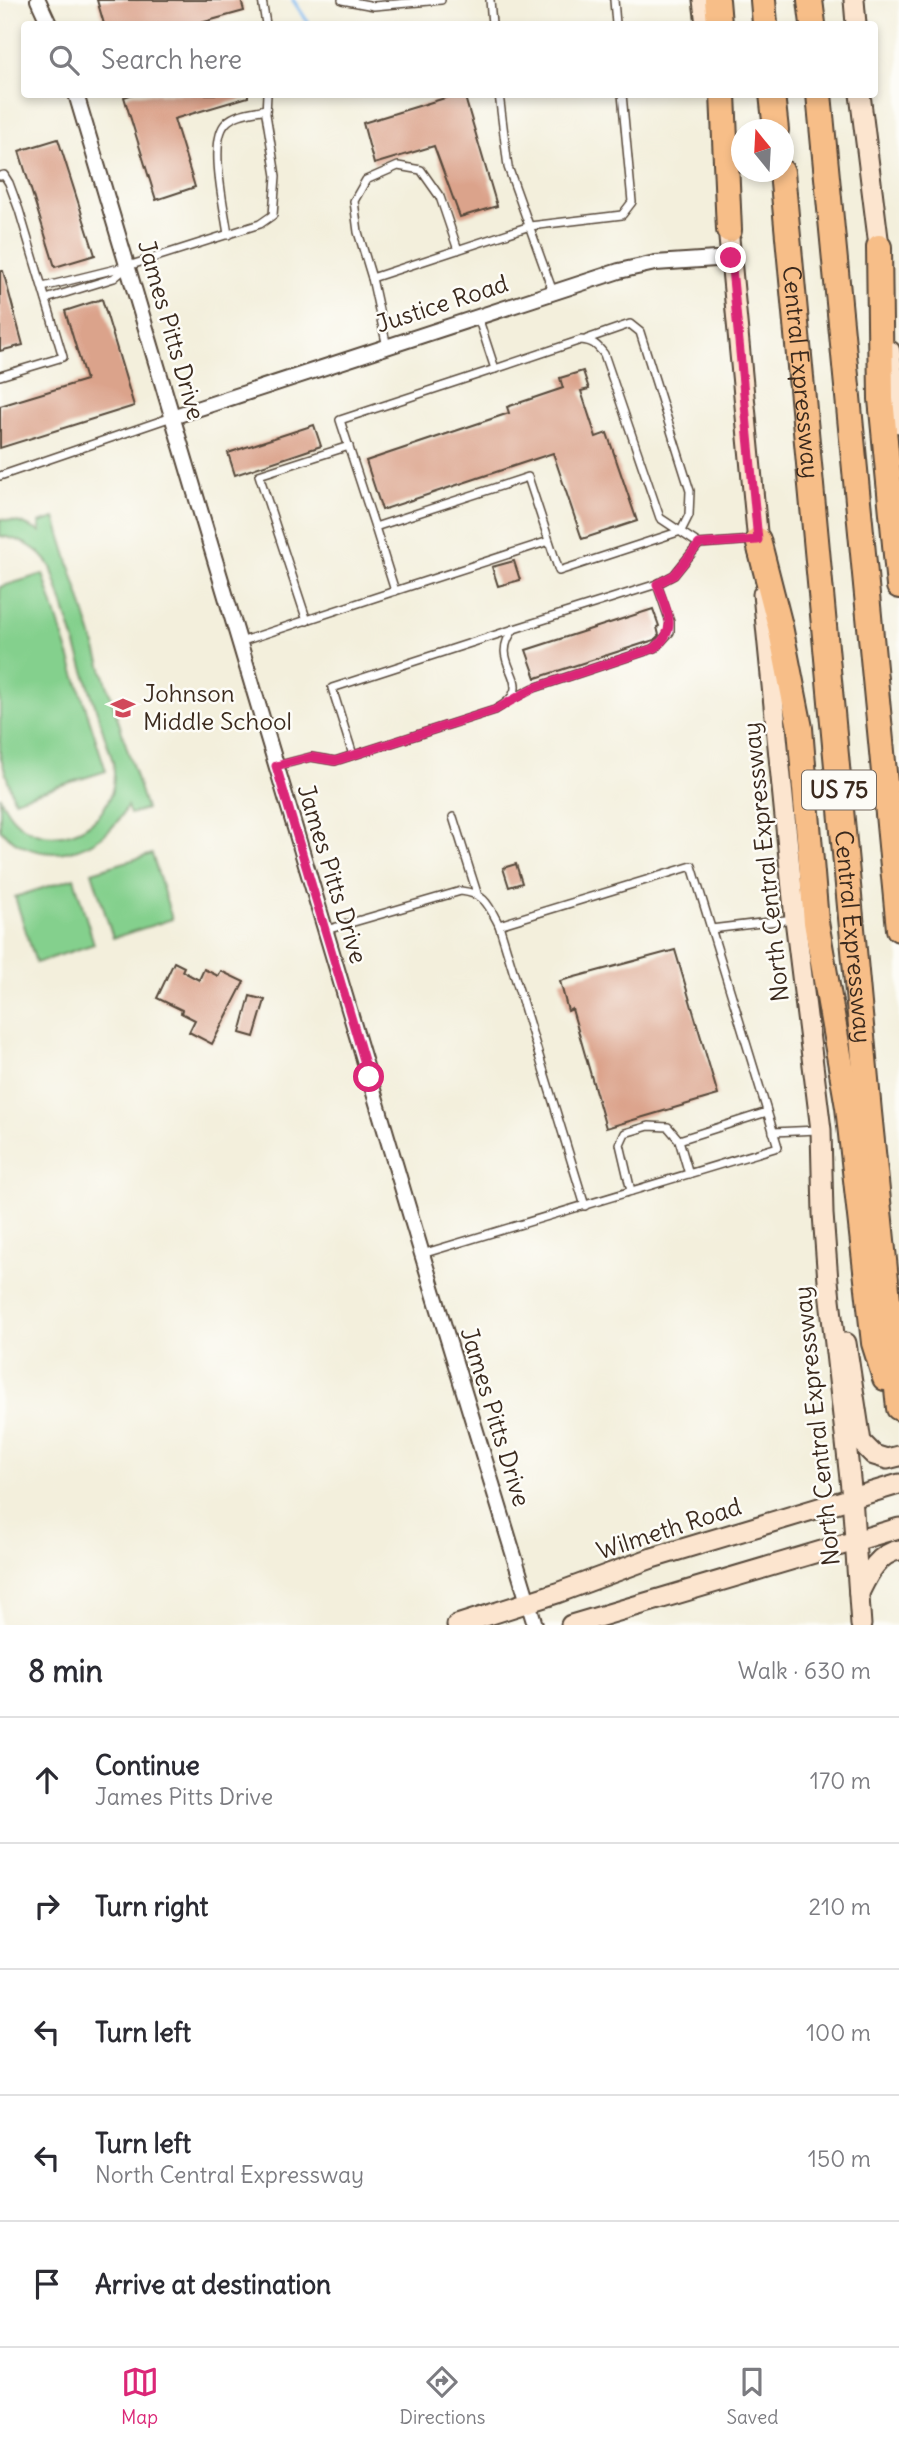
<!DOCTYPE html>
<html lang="en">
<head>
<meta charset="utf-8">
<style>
  body { margin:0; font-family:Delius,sans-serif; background:#f7f7f7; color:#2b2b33 }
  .compass { position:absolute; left:731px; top:119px; width:63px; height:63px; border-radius:50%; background:#fff; box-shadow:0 4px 10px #0003; rotate:342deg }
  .stop { position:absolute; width:21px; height:21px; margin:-16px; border:5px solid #db2777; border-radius:50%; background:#fff }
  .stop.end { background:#db2777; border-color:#fff; box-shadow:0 2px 7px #0008 }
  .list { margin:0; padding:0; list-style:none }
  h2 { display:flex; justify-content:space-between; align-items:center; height:91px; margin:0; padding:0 28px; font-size:30px }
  h2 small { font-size:23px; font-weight:400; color:#7c7c81 }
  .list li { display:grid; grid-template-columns:46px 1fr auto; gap:21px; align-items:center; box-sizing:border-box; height:126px; padding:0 28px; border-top:2px solid #e1e1e2 }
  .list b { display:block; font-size:26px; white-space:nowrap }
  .list p { margin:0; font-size:23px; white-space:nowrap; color:#7c7c81 }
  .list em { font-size:23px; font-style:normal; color:#7c7c81 }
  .icon { flex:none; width:38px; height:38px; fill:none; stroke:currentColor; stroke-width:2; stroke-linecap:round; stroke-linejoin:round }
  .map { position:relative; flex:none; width:899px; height:1625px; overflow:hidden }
  .search { position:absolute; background:#fff; box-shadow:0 4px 10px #0003; left:21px; right:21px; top:21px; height:77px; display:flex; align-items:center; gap:18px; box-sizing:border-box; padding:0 24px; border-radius:7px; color:#7c7c81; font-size:26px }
  .sheet { height:721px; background:#fff }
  nav { display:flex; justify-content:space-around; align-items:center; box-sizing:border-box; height:98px; border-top:2px solid #e1e1e2; background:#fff; font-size:19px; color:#7c7c81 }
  nav a { display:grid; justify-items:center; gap:4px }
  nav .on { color:#db2777 }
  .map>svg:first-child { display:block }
  .green { fill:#84d08d; stroke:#607d56; stroke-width:2 }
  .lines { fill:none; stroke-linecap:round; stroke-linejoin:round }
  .stream { stroke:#7fb9f0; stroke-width:3.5 }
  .building { fill:#dba38b }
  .service-casing { stroke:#57483a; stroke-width:10 }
  .minor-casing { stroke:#57483a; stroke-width:18 }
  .secondary-casing { stroke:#57483a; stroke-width:23 }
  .motorway-casing { stroke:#57483a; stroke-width:28 }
  .service { stroke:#fff; stroke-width:7 }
  .minor { stroke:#fff; stroke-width:14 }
  .secondary { stroke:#fce5cf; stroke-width:19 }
  .motorway { stroke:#f7be88; stroke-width:24 }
  .route { stroke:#db2777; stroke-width:9 }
  .labels { text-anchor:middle; stroke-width:5; stroke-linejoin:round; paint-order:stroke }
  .shield { fill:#fdfcf7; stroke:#75695f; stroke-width:2 }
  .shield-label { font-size:23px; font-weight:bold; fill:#3b2a1e }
  .street-label { font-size:24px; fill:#3b2a1e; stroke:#fdfcf7 }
  .poi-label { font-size:24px; fill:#3b2a1e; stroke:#fdfcf7; text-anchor:start }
</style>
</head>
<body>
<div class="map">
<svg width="899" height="1625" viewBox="0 0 899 1625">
  <rect width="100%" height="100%" fill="#fdfcf7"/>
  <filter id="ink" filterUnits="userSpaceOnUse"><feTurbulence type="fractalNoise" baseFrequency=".0143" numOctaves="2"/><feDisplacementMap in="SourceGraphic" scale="14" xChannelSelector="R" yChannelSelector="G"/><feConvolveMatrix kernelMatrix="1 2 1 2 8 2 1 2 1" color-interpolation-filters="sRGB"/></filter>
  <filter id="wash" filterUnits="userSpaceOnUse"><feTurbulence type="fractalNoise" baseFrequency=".00686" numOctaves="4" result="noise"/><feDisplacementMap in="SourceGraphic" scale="28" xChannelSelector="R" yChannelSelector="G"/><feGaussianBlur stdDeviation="1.57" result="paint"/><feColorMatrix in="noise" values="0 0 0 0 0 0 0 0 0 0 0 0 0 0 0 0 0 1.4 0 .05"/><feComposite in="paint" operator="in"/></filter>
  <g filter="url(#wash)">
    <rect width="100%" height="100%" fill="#f3efdc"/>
    <!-- green -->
    <g class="green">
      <path d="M55,518L146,809L130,814L127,806C104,854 38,871 0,829V796C26,866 125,836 113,762L51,567C39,548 22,539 0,536V519L21,523L41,532L39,523Z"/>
      <path d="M43,574L106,771L14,800L0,755V587Z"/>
      <path d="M152,854L172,919L113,938L92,872Z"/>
      <path d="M74,878L94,944L36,963L15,897Z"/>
    </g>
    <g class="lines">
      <!-- stream -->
      <path class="stream" d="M293,0L309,24"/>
    </g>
    <g id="blocks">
      <!-- building -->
      <g class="building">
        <path d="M97,0H241L244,11L197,24H104Z"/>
        <path d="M133,94H248V97L174,119L195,187L156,200L124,97Z"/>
        <path d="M458,94H464L497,206L460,217L434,146L374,164L363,123Z"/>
        <path d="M58,139L95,255L55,267L19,151Z"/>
        <path d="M0,271H3L23,345L0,351Z"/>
        <path d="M102,299L134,406L0,448V406L86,380L65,311Z"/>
        <path d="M583,371L589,389L581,391L596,437L607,433L637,521L582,539L553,453L382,510L366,461L509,413L507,407L563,388L560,378Z"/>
        <path d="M314,425L321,446L235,475L228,453Z"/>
        <path d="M514,561L520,580L498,586L492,567Z"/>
        <path d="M653,609L659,626L657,627L659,635L654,640L536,678L526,650Z"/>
        <path d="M516,864L522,883L509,887L503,868Z"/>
        <path d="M675,950L718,1095L606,1128L572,1009L568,1011L560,981Z"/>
        <path d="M174,962L184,967L182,971L199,980L204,969L218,976L221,971L244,982L212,1044L189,1032L195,1020L181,1013L182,1010L157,998Z"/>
        <path d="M250,996L265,1000L254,1037L240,1033Z"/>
      </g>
    </g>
  </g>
  <g filter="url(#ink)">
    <use href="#blocks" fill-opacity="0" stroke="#57483a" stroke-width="2"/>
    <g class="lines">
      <!-- service casing -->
      <g class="service-casing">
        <g id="service">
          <path d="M262,0L266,24"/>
          <path d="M342,0L374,6L441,0"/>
          <path d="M490,0L492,24"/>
          <path d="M614,0L616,24"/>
          <path d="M499,94L508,167L553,292"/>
          <path d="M0,176L4,175L9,183L19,210L63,357L0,376"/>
          <path d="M228,235C225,210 208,141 226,123C235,113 254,112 266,109"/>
          <path d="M458,250L440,197L421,170L398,166L366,180L354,201L358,232L372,278L530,226L622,215L632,202L622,94"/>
          <path d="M372,278L387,347"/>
          <path d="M43,287L128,266L260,224L273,215L276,176L266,114L267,94"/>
          <path d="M46,299L114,278L126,268"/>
          <path d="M0,476L172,417"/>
          <path d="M375,527L340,420L495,369"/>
          <path d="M549,541L395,591L375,527L528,477L559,571L681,531L689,515L690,491L640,332L630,324L587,339"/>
          <path d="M699,544L754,540"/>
          <path d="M307,621L259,475L349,446"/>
          <path d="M240,642L395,591"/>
          <path d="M512,699L534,688L655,648L670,632V622L657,584"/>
          <path d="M353,755L332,688L514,629"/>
          <path d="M276,766L311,757L335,761L495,710C544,683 484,666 514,629L657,584L674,575L699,544L660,518L604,354C597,345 593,341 581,340L495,369L478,317"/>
          <path d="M453,817L477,893"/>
          <path d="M711,929L794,919"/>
          <path d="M326,930L461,891C485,894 488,904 499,925L585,1206"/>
          <path d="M773,1132L818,1130"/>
          <path d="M679,1140L767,1112"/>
          <path d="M631,1191L620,1144L625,1133L649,1126L668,1127L679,1140L689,1174"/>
          <path d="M422,1254L778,1147L692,866L499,925"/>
        </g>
      </g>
      <!-- minor casing -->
      <g class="minor-casing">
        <g id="minor">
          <path d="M38,0L49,24"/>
          <path d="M76,94L422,1254L535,1625"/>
          <path d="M172,417L619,271L655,263L731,258"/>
        </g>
      </g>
      <!-- secondary casing -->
      <g class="secondary-casing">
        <g id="secondary">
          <path d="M703,0L706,24"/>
          <path d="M854,0L856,24"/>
          <path d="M860,94L881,262"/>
          <path d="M727,217L759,553"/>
          <path d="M890,351L899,423"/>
          <path d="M763,594L795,919L821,1130L823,1214L828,1281L852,1497L861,1625"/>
          <path d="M846,1343L861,1442L874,1455L887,1459L899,1456"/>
          <path d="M859,1593C868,1575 877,1554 899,1550"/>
          <path d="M457,1625L557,1593L652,1558L899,1484"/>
          <path d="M571,1625L899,1528"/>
        </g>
      </g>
      <!-- motorway casing -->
      <g class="motorway-casing">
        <g id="motorway">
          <path d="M717,0L719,24"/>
          <path d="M763,0L765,24"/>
          <path d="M810,0L813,24"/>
          <path d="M723,94L729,230"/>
          <path d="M772,94L776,130"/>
          <path d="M819,94L899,929"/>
          <path id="s1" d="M782,172L869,1112L899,1408"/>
          <path d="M879,247L881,399L899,586"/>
          <path d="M758,540L780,626L800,728L816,922L848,1107L874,1343L885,1378"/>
        </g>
      </g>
      <!-- service -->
      <use href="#service" class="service"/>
      <!-- minor -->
      <use href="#minor" class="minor"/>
      <!-- secondary -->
      <use href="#secondary" class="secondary"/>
      <!-- motorway -->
      <use href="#motorway" class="motorway"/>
    </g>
  </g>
  <g class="lines" filter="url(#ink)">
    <!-- route -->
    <path class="route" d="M369,1077L276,766L311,757L335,761L495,710L534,688L655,648C680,627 666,610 657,584L674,575L699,544L758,540L731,258"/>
  </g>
  <!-- icons -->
  <defs>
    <g id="school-bare" transform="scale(1.89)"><path d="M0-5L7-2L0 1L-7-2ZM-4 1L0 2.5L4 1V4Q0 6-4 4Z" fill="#d1495b" stroke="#fdfcf7" stroke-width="2.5" paint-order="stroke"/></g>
  </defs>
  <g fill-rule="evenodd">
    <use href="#school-bare" x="123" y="708"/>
  </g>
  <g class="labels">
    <!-- shield labels -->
    <rect class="shield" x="802" y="770.5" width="74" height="39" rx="5"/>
    <g class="shield-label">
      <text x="839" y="798">US 75</text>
    </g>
    <!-- street labels -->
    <g class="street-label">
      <text transform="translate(442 304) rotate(-18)" y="8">Justice Road</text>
      <text transform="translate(171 330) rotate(74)" y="8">James Pitts Drive</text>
      <text dy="8" stroke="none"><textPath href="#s1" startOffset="201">Central Expressway</textPath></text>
      <text transform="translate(766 862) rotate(-96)" y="8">North Central Expressway</text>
      <text transform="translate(332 874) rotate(73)" y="8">James Pitts Drive</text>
      <text dy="8" stroke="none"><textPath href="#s1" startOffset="768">Central Expressway</textPath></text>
      <text transform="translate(495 1417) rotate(73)" y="8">James Pitts Drive</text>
      <text transform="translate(817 1426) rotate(-96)" y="8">North Central Expressway</text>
      <text transform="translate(669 1529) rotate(-18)" y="8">Wilmeth Road</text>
    </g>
    <!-- poi labels -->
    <g class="poi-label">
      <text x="143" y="702">Johnson<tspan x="143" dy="28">Middle School</tspan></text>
    </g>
  </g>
</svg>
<svg class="compass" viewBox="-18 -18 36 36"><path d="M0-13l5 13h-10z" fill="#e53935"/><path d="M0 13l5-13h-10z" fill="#7c7c81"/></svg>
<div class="stop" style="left:369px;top:1077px"></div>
<div class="stop end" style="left:731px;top:258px"></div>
<div class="search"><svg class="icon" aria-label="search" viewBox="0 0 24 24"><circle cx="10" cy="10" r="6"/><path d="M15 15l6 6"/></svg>Search here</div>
</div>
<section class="sheet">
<h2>8 min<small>Walk · 630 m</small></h2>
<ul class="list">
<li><svg class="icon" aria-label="ahead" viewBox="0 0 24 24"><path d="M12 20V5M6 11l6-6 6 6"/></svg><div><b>Continue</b><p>James Pitts Drive</p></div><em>170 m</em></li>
<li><svg class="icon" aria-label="right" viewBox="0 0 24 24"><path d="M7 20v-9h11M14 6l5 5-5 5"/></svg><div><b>Turn right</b></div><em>210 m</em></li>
<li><svg class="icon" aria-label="left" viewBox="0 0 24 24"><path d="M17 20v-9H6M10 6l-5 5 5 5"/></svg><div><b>Turn left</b></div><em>100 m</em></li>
<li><svg class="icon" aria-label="left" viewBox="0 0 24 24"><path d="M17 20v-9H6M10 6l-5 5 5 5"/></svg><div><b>Turn left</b><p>North Central Expressway</p></div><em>150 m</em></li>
<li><svg class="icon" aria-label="arrive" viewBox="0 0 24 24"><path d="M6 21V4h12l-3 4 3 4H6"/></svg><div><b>Arrive at destination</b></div></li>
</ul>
</section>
<nav>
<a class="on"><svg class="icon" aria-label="map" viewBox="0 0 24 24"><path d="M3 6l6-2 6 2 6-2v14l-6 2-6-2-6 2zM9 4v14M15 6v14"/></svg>Map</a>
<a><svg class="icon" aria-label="directions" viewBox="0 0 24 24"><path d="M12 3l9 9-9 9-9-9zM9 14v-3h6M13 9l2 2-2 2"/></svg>Directions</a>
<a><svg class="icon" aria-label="saved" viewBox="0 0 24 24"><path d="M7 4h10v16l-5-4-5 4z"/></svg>Saved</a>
</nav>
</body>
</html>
